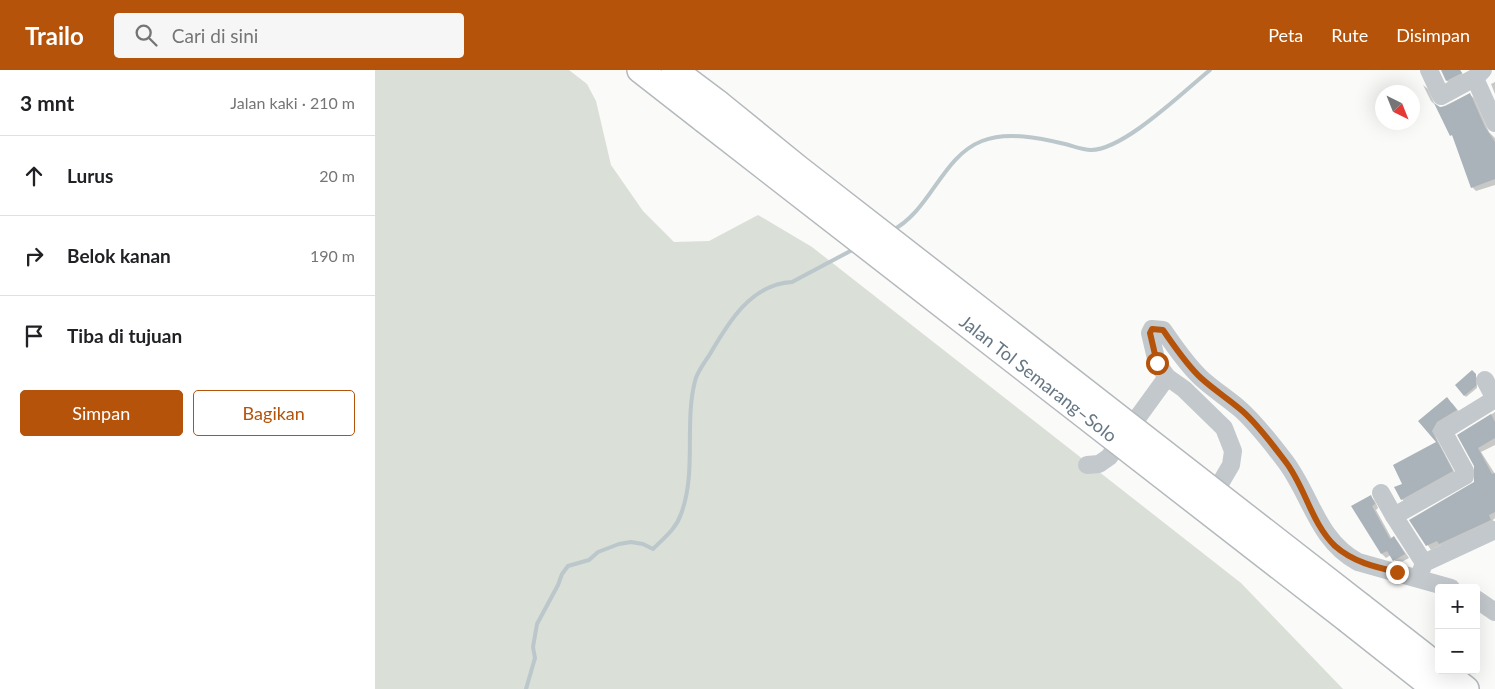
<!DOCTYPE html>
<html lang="id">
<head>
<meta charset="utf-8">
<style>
  body { margin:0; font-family:Lato,sans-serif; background:#f6f6f6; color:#202124 }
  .controls { position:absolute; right:15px; bottom:15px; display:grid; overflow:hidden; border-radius:5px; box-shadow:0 5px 20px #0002 }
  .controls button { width:45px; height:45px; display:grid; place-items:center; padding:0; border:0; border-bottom:1px solid #e0e0e0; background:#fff; color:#202124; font:25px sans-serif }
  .compass { position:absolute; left:1000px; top:15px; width:45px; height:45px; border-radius:50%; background:#fff; box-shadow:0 5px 20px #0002; rotate:137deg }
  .stop { position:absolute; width:15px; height:15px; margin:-11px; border:4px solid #b45309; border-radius:50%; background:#fff }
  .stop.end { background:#b45309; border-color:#fff; box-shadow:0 1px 5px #0008 }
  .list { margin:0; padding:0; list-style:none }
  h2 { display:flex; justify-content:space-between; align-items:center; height:65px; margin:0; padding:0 20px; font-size:21px }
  h2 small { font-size:16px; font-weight:400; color:#757577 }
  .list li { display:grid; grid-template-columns:32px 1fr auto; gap:15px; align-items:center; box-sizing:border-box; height:80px; padding:0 20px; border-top:1px solid #e0e0e0 }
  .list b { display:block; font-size:19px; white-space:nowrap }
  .list em { font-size:16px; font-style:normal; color:#757577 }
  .actions { display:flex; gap:10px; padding:15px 20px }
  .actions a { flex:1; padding:11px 0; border:1px solid #b45309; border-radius:5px; text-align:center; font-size:18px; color:#b45309 }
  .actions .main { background:#b45309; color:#fff }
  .icon { flex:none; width:28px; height:28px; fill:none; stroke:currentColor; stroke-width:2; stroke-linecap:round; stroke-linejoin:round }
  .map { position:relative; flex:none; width:1120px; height:619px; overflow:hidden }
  header { display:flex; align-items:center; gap:30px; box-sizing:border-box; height:70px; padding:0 25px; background:#b45309; color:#fff }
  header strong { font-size:24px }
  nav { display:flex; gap:28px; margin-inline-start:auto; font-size:18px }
  .search { width:350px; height:45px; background:#f6f6f6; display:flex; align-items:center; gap:12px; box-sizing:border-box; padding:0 18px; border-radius:5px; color:#757577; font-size:19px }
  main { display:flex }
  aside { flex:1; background:#fff }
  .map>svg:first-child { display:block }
  .green { fill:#dadfd7 }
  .shadow { fill:#0003 }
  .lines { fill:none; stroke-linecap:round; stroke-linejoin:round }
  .stream { stroke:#bbc7cb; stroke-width:4 }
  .building { fill:#aab3b9 }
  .highway-casing { stroke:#b4b9bd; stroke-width:28 }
  .minor { stroke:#c3c8cc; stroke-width:18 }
  .highway { stroke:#fff; stroke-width:25 }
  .highway-bridge-casing { stroke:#b4b9bd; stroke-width:28; stroke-linecap:butt }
  .highway-bridge { stroke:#fff; stroke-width:25 }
  .route { stroke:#b45309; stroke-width:6 }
  .labels { text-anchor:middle; stroke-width:5; stroke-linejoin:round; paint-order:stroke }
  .street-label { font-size:18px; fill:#657683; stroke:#fff }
</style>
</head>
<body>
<header>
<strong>Trailo</strong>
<div class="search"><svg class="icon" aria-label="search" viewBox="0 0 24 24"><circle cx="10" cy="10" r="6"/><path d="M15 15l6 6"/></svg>Cari di sini</div>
<nav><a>Peta</a><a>Rute</a><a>Disimpan</a></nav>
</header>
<main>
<aside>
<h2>3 mnt<small>Jalan kaki · 210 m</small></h2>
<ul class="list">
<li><svg class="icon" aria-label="ahead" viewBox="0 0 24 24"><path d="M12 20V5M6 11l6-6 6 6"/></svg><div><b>Lurus</b></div><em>20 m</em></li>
<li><svg class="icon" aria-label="right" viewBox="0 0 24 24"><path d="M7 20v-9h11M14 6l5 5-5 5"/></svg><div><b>Belok kanan</b></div><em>190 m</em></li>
<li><svg class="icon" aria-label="arrive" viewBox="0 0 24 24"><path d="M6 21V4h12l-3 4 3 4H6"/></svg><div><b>Tiba di tujuan</b></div></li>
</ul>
<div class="actions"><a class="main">Simpan</a><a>Bagikan</a></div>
</aside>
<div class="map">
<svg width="1120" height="619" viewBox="0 0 1120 619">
  <rect width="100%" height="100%" fill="#fafaf8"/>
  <!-- green -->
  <path class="green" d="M0,0H194L212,14L221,31L236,95L268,141L299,172L334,171L383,145L437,177L866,513L968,619H0Z"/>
  <!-- shadow -->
  <g class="shadow">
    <path d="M1072,0H1085L1090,7L1076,15L1072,11Z"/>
    <path d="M1120,12V24L1116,14Z"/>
    <path d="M1048,15L1053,19L1060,35L1056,31Z"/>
    <path d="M1094,24L1099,28L1114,62L1120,68V115L1101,121L1097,117L1079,68L1065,38Z"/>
    <path d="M1097,302L1102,308V318L1091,327L1081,315Z"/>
    <path d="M1077,333L1086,344L1061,367L1081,405L1031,434L1027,429L1029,414L1063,373L1045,351Z"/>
    <path d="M1120,342V375L1106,382L1120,404V448L1118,450L1120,454L1069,478L1066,475L1056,480L1036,450L1100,412L1101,396L1084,365Z"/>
    <path d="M996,427L1000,431L1003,438L1001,440L1017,469L1019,468L1023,472L1034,488L1023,494L1016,485L1011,488L1007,484L978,437Z"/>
  </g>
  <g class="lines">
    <!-- stream -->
    <g class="stream">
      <path d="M516,161C556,141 566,87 607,71C632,61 665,68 690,74C698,76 708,80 716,80C749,80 809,21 835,0"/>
      <path d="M151,619L160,588L158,577L162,554L183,515L187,504L193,496L214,490L223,482L244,474L256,472L268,474L278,479C289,468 301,459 306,444C322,402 309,354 320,311C322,302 330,292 335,284C353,253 376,214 417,212L481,178"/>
    </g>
  </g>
  <!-- building -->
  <g class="building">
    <path d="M1066,0H1085L1087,3L1071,11Z"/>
    <path d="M1095,23L1110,57L1120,72V109L1096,118L1077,65L1075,66L1059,33L1065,37L1071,36Z"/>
    <path d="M1097,300L1101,304V316L1089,326L1080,315Z"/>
    <path d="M1072,327L1082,340L1062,352L1057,361L1078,401L1026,430L1019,417L1027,414L1018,395L1061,372L1043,351Z"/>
    <path d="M1116,344L1120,352V368L1103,378L1117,404L1120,403V442L1114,445L1116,450L1064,474L1062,471L1051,476L1034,450L1099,412V396L1082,365Z"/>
    <path d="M996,425L1000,434L997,436L1015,469L1019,466L1030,484L1018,491L1012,481L1006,484L976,436Z"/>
  </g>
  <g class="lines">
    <!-- highway casing -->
    <g class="highway-casing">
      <g id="highway">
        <path d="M265,0L329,50"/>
        <path d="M299,0L343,33"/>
        <path d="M986,536L1064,597"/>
        <path d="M974,551L1060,619"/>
        <path d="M1067,600L1091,619"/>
      </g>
    </g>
    <!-- minor -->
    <g class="minor">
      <path d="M1054,0L1066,26L1101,7"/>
      <path d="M1108,0L1101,7L1102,13L1120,53"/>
      <path d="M1110,310L1120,329"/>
      <path d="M712,395L724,394L734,387L792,307"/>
      <path d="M846,412L856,395L858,381L849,358L809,319L792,307L782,293L775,263L777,259L788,260C800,277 811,294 826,308C838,319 852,328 865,339C881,353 897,374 910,391C936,425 942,470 983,492L1076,518"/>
      <path d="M1006,423L1019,446"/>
      <path d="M1049,493L1019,446L1090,406V401L1068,361L1120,329"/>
      <path d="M1045,504L1049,493L1120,460"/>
      <path d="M1101,529L1120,542"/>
    </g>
    <!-- highway -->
    <use href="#highway" class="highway"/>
    <!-- highway-bridge casing -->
    <g class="highway-bridge-casing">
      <g id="highway-bridge">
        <path d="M343,33L423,98L986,536"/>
        <path d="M329,50L974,551"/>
      </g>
    </g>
    <!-- highway-bridge -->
    <use href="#highway-bridge" class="highway-bridge"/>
  </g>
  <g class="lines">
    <!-- route -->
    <path class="route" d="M782,293L775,263L777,259L788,260C800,277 811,294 826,308C838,319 852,328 865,339C881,352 897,374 910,391C930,416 936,453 960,476C978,492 1000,497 1022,502"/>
  </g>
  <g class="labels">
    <!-- street labels -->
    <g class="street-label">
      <text transform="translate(663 309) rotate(38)" y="6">Jalan Tol Semarang–Solo</text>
    </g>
  </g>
</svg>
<div class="controls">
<button>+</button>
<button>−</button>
</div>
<svg class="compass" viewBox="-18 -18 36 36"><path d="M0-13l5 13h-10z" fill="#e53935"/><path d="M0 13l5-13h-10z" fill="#757577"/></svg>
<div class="stop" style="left:782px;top:293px"></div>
<div class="stop end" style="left:1022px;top:502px"></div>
</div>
</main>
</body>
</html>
